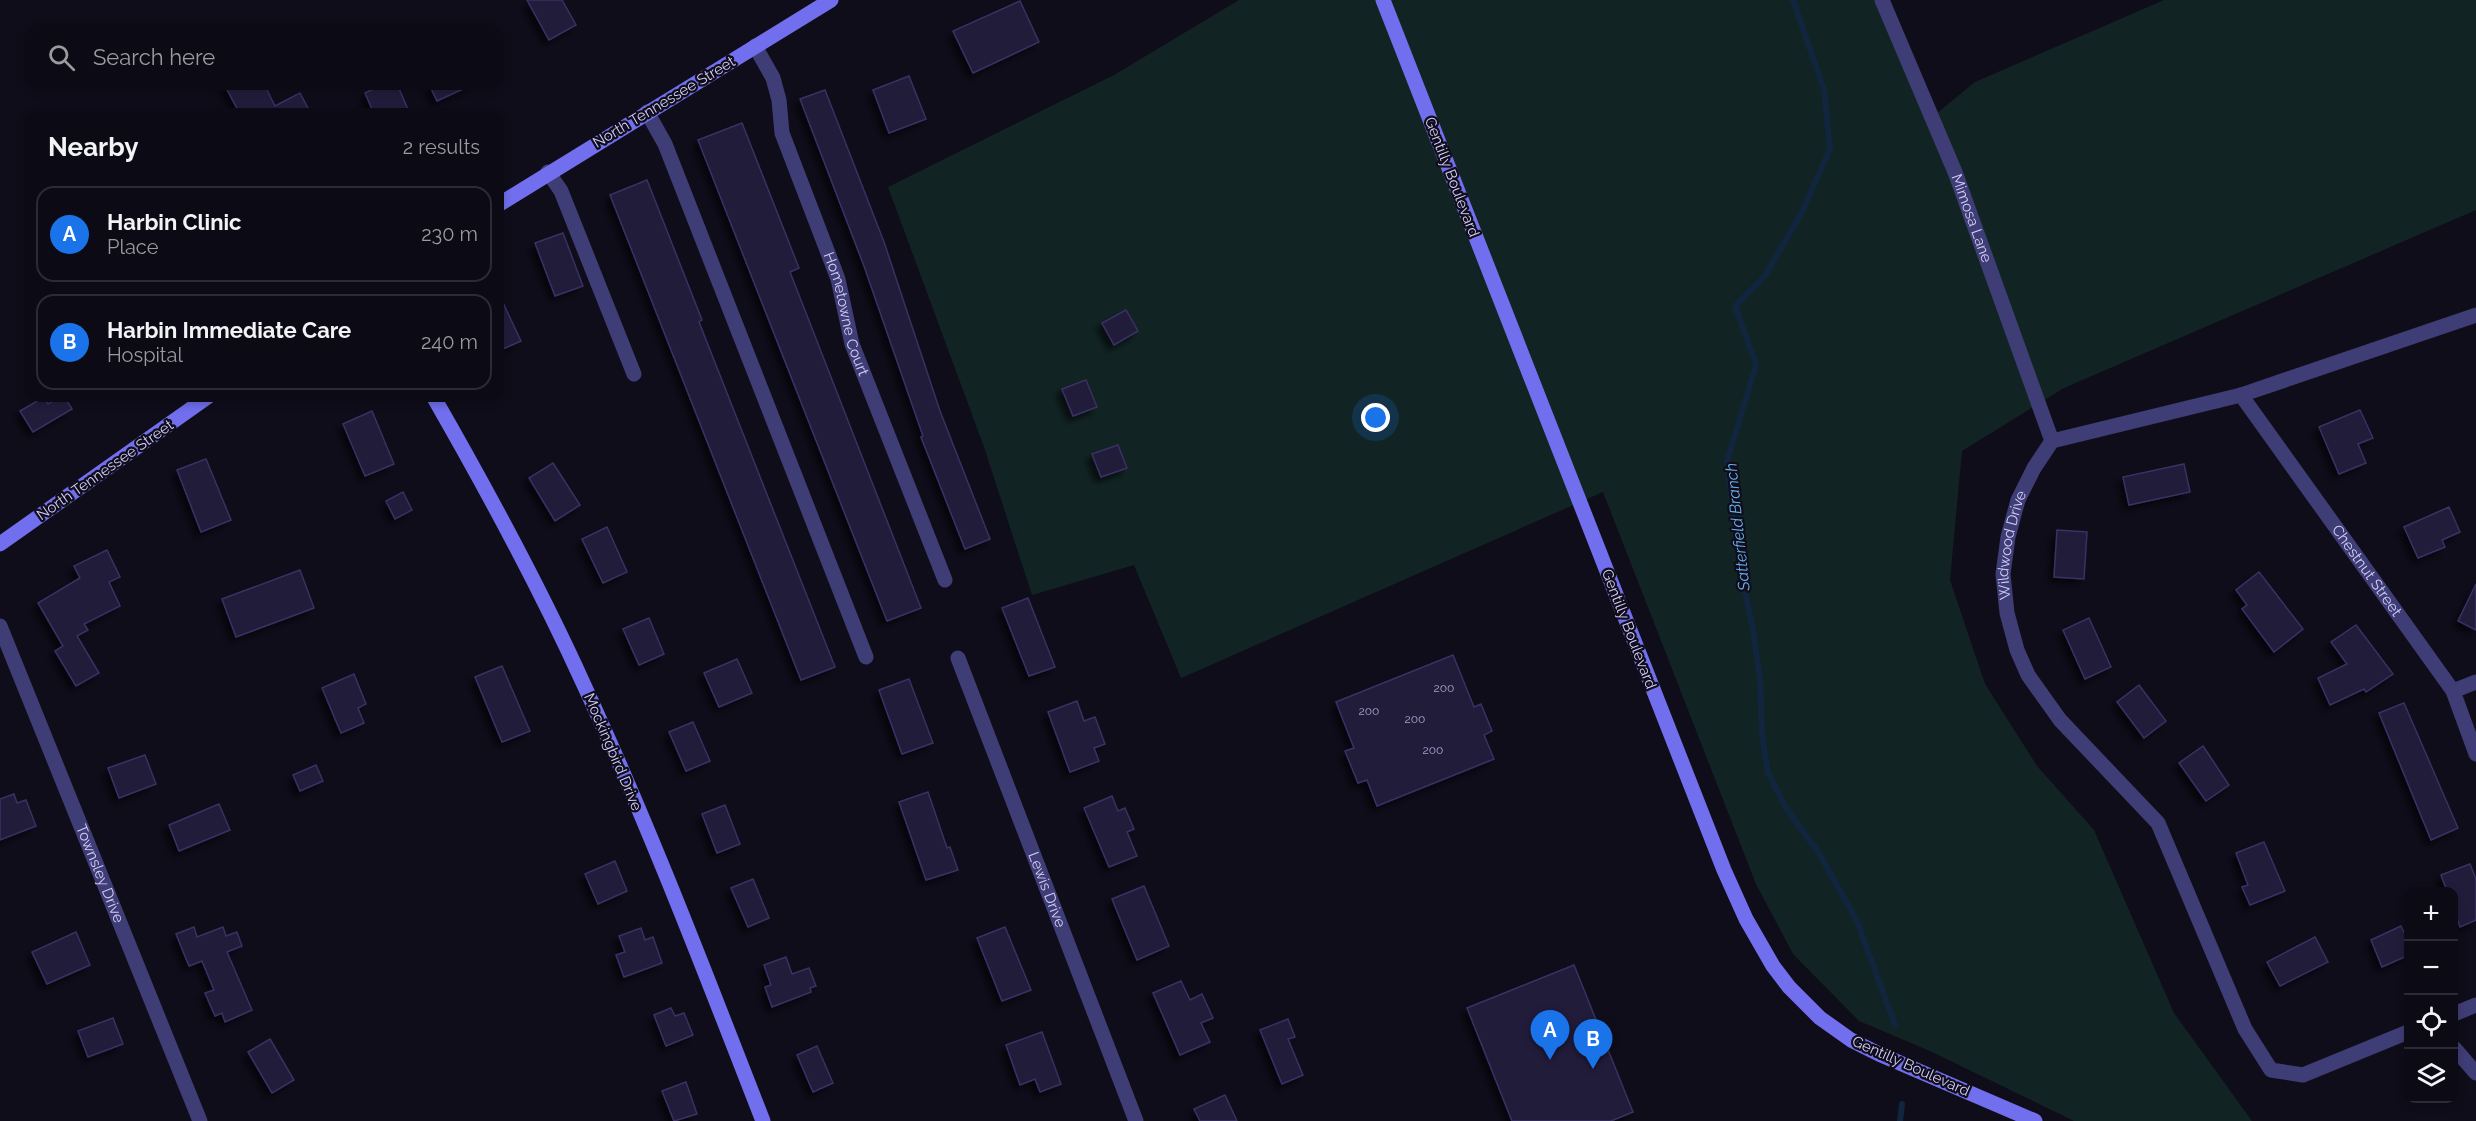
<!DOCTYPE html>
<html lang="en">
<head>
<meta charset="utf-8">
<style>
  body { margin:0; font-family:Raleway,sans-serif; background:#1a1822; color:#f1f3f6 }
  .controls { position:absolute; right:18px; bottom:18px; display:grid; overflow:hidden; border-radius:12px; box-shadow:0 3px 9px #0003 }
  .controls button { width:54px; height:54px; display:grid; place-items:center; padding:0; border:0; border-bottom:2px solid #2c2b34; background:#0c0a14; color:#f1f3f6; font:30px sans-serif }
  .you { position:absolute; left:1376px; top:418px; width:21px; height:21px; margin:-15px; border:4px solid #fff; border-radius:50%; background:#1a73e8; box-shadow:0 0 0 9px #1a73e833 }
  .badge { display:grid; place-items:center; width:39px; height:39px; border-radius:50%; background:#1a73e8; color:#fff; font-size:20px; font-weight:700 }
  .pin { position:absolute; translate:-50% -50px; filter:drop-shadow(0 2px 3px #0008) }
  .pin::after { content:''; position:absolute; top:32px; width:21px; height:18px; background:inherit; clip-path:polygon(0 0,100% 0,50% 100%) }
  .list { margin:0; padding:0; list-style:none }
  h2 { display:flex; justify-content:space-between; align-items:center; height:78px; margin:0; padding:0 24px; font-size:26px }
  h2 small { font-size:20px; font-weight:400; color:#9a9aa0 }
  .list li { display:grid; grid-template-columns:39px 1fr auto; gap:18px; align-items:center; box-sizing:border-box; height:96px; margin:0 12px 12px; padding:0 12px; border:2px solid #2c2b34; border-radius:18px }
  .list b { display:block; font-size:22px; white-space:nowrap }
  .list p { margin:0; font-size:20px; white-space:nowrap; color:#9a9aa0 }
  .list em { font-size:20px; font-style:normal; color:#9a9aa0 }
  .icon { flex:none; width:33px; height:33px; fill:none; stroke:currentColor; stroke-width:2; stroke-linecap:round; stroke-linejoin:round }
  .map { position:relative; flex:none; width:2476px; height:1121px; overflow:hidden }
  .search { position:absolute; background:#0c0a14; box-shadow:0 3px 9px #0003; left:24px; top:24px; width:480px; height:66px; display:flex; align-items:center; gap:15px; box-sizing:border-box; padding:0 21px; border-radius:18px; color:#9a9aa0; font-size:22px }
  .panel { position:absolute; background:#0c0a14; box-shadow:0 3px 9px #0003; left:24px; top:108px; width:480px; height:294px; border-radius:18px }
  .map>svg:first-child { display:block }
  .green { fill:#112423 }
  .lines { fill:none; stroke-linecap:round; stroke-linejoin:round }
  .stream { stroke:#12253f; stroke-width:6 }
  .building { fill:#211b3a; stroke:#3a3063; stroke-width:1.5; filter:url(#shadow) }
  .street { stroke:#3f3d75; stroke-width:15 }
  .secondary { stroke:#716fee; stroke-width:15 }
  .labels { text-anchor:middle; stroke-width:4.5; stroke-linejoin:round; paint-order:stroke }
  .number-label { font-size:12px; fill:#a6a0c9 }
  .street-label { font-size:15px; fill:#d2cdf9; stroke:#100d1b }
  .water-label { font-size:16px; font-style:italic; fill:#67b0ee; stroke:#100d1b }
</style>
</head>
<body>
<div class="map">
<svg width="2476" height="1121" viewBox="0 0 2476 1121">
  <defs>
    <filter id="shadow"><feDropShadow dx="-5.5" dy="5.5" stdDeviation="3" flood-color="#0009"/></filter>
  </defs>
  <rect width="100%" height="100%" fill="#100d1b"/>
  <!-- green -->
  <path class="green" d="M1239,0H1883L1931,118L1975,82L2164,0H2476V210L2064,388L1962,451L1950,580L1985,684L2037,766L2094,830L2174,1013L2252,1121H2074L1930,1051L1859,1021L1793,954L1756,884L1603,492L1181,678L1134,565L1032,595L984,447L888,187L1114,75Z"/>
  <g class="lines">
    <!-- stream -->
    <g class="stream">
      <path d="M1793,0L1824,90L1830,149L1802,212L1765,276L1735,306L1756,365L1727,461L1739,563L1753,629L1760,679L1762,735L1768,773L1786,808L1820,855L1857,921L1895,1025"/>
      <path d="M1900,1121L1902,1104"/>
    </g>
  </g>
  <!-- building -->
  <g class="building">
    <path d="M527,0H562L576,25L549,40Z"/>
    <path d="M1020,1L1039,42L973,73L953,31Z"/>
    <path d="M909,76L926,119L889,133L873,90Z"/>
    <path d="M224,84H264L275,106L300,93L311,114H240Z"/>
    <path d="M385,84H397L410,114H374L365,93Z"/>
    <path d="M429,84H474L437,101Z"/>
    <path d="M825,90L884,242L940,411L990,539L965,549L921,437L923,436L864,266L800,99Z"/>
    <path d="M742,123L799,268L790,272L921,608L887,621L698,140Z"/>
    <path d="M647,180L702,320L699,322L835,667L801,680L610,195Z"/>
    <path d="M563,233L583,286L555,296L535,243Z"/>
    <path d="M498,292L521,341L498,351Z"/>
    <path d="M1126,310L1138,331L1114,345L1102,323Z"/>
    <path d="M1086,380L1097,407L1073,416L1062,389Z"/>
    <path d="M62,396H64L72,409L33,432L20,411L44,397L48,404Z"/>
    <path d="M2360,410L2373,438L2358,444L2366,463L2339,474L2319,427Z"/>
    <path d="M372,411L394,464L365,476L343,424Z"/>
    <path d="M1118,445L1127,468L1101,477L1092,454Z"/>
    <path d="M206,459L231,520L201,532L177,470Z"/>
    <path d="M553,463L580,505L555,521L529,478Z"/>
    <path d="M2184,464L2190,492L2129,505L2123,477Z"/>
    <path d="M403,492L412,510L395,519L386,501Z"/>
    <path d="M2449,507L2460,532L2442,540L2445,547L2418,558L2404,527Z"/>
    <path d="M607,527L627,572L603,583L582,539Z"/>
    <path d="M2057,530L2087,532L2084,579L2054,577Z"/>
    <path d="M107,550L120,577L109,582L120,606L84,624L88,630L77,636L99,673L76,686L55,651L63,646L38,603L80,578L74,566Z"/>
    <path d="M300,570L314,608L236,637L222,599Z"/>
    <path d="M2259,572L2303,629L2274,652L2242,609L2247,605L2236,590Z"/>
    <path d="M2476,584V630L2458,621Z"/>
    <path d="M1028,598L1055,667L1029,676L1002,608Z"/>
    <path d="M649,618L664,654L639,665L623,629Z"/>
    <path d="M2089,618L2111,667L2085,679L2063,630Z"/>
    <path d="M2356,625L2393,674L2366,692L2364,689L2330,705L2318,678L2347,664L2331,642Z"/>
    <path d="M1453,655L1474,707L1481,704L1492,731L1484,735L1494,759L1377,806L1367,780L1358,783L1345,751L1354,748L1336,702Z"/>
    <path d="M737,659L752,693L719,707L704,673Z"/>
    <path d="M502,666L530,731L502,742L475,677Z"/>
    <path d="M354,674L366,704L358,708L364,723L341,733L322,688Z"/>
    <path d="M909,679L933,743L902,754L879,690Z"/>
    <path d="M2139,685L2166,721L2144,738L2117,702Z"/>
    <path d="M1077,701L1084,721L1095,717L1105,744L1094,748L1099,761L1070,772L1048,712Z"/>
    <path d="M2404,703L2458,828L2431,840L2379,713Z"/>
    <path d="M693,722L710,761L686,771L669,732Z"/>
    <path d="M2203,746L2229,785L2206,801L2179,763Z"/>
    <path d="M145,755L156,784L119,798L108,768Z"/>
    <path d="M316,765L323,781L300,791L293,775Z"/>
    <path d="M928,792L947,848L950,847L958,870L926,880L899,802Z"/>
    <path d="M14,794L17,803L26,800L36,826L0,840V799Z"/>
    <path d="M1112,796L1118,811L1125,808L1134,829L1127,832L1137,856L1109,867L1084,808Z"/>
    <path d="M219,804L230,830L179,851L169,825Z"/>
    <path d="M725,805L740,844L717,853L702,814Z"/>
    <path d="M2264,842L2285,891L2250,905L2242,887L2248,885L2236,853Z"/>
    <path d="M615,861L627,891L598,904L585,874Z"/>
    <path d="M2470,864L2476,879V920L2460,927L2454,910V891H2447L2441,875Z"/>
    <path d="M753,879L769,918L748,927L731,888Z"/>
    <path d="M1144,886L1169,946L1137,960L1112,899Z"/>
    <path d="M2401,926L2409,943V955L2382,967L2371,940Z"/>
    <path d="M194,927L197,937L223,927L226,936L237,932L242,946L227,952L252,1010L225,1022L222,1013L215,1016L205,993L214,990L202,961L189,966L176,934Z"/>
    <path d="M1005,927L1031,990L1002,1001L977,938Z"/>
    <path d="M641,928L645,940L653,937L662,963L624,977L616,955L625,952L619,936Z"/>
    <path d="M76,932L90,965L47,984L32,952Z"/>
    <path d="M2315,937L2328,962L2280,986L2267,962Z"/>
    <path d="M786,957L792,974L809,968L816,986L810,988L811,992L772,1007L765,987L771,985L764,965Z"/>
    <path d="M1574,965L1633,1112L1611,1121H1512L1467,1008Z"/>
    <path d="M1181,981L1190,1000L1202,994L1213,1018L1201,1023L1210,1042L1180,1055L1153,993Z"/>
    <path d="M671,1008L675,1016L684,1013L693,1035L666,1046L654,1015Z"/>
    <path d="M113,1018L123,1044L88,1057L78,1031Z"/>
    <path d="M1288,1019L1295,1037L1288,1039L1303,1075L1282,1084L1260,1030Z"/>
    <path d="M1042,1032L1061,1084L1040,1092L1035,1079L1020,1085L1006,1045Z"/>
    <path d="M270,1039L294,1080L272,1093L248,1052Z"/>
    <path d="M817,1046L833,1083L813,1092L797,1055Z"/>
    <path d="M686,1082L697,1114L674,1121L662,1091Z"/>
    <path d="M1225,1095L1237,1121H1200L1194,1109Z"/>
  </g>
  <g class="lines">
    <!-- street -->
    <g class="street">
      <path id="s1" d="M1882,0L1955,172L2052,441"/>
      <path id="s2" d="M755,46L773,78L779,100L782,133L838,279L852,344L945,580"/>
      <path d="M647,112L665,144L866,657"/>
      <path d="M548,172L561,191L634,374"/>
      <path id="s3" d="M2241,395L2453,691L2476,754"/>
      <path id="s4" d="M0,626L200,1121"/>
      <path id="s5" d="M958,658L1136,1121"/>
      <path d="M2453,691L2476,682"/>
      <path d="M2454,1014L2476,1005"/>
      <path id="s6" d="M2408,1032L2303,1075L2271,1070L2245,1029L2158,823L2060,720L2028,675L2017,650L2007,613L2003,574L2008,537L2018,500L2034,468L2052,441L2241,395L2476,315"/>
      <path d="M2454,1048L2476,1073"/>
    </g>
    <!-- secondary -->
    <g class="secondary">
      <path d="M1383,0L1724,870L1746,919L1773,966L1789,987L1820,1018L1851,1040L1879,1054L2035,1121"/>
      <path d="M498,205L831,0"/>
      <path d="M433,396C487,490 539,586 584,685C650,828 706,975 763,1121"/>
      <path d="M0,544L209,396"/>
    </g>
  </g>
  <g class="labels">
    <!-- number labels -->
    <g class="number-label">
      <text x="1444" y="692">200</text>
      <text x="1369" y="715">200</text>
      <text x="1415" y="723">200</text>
      <text x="1433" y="754">200</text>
    </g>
    <!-- street labels -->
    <g class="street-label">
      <text transform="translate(664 102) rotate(-31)" y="5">North Tennessee Street</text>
      <text transform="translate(1452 177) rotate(69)" y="5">Gentilly Boulevard</text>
      <text dy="5" stroke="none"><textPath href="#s1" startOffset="236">Mimosa Lane</textPath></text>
      <text dy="5" stroke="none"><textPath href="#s2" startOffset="285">Hometowne Court</textPath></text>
      <text transform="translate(105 470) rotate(-35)" y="5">North Tennessee Street</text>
      <text dy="5" stroke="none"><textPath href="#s6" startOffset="750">Wildwood Drive</textPath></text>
      <text dy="5" stroke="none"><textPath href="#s3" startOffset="216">Chestnut Street</textPath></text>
      <text transform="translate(1629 629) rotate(69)" y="5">Gentilly Boulevard</text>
      <text transform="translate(613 752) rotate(67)" y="5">Mockingbird Drive</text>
      <text dy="5" stroke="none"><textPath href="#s4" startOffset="267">Townsley Drive</textPath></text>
      <text dy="5" stroke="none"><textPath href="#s5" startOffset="248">Lewis Drive</textPath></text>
      <text transform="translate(1911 1066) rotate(24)" y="5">Gentilly Boulevard</text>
    </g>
    <!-- water labels -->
    <g class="water-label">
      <text transform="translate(1737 527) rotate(-96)" y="6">Satterfield Branch</text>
    </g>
  </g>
</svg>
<div class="controls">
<button>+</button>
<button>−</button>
<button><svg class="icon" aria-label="locate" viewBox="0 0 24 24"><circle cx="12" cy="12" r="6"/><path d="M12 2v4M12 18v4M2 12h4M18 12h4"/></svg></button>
<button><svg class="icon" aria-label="layers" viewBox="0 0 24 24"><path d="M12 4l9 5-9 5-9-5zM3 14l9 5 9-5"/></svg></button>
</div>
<div class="you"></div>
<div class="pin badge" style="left:1550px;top:1060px">A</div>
<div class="pin badge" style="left:1593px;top:1069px">B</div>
<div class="search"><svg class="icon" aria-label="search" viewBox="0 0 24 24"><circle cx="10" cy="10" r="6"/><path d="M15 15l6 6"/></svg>Search here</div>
<section class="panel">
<h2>Nearby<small>2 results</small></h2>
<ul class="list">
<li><span class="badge">A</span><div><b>Harbin Clinic</b><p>Place</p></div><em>230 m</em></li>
<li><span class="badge">B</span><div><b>Harbin Immediate Care</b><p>Hospital</p></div><em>240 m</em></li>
</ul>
</section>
</div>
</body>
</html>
